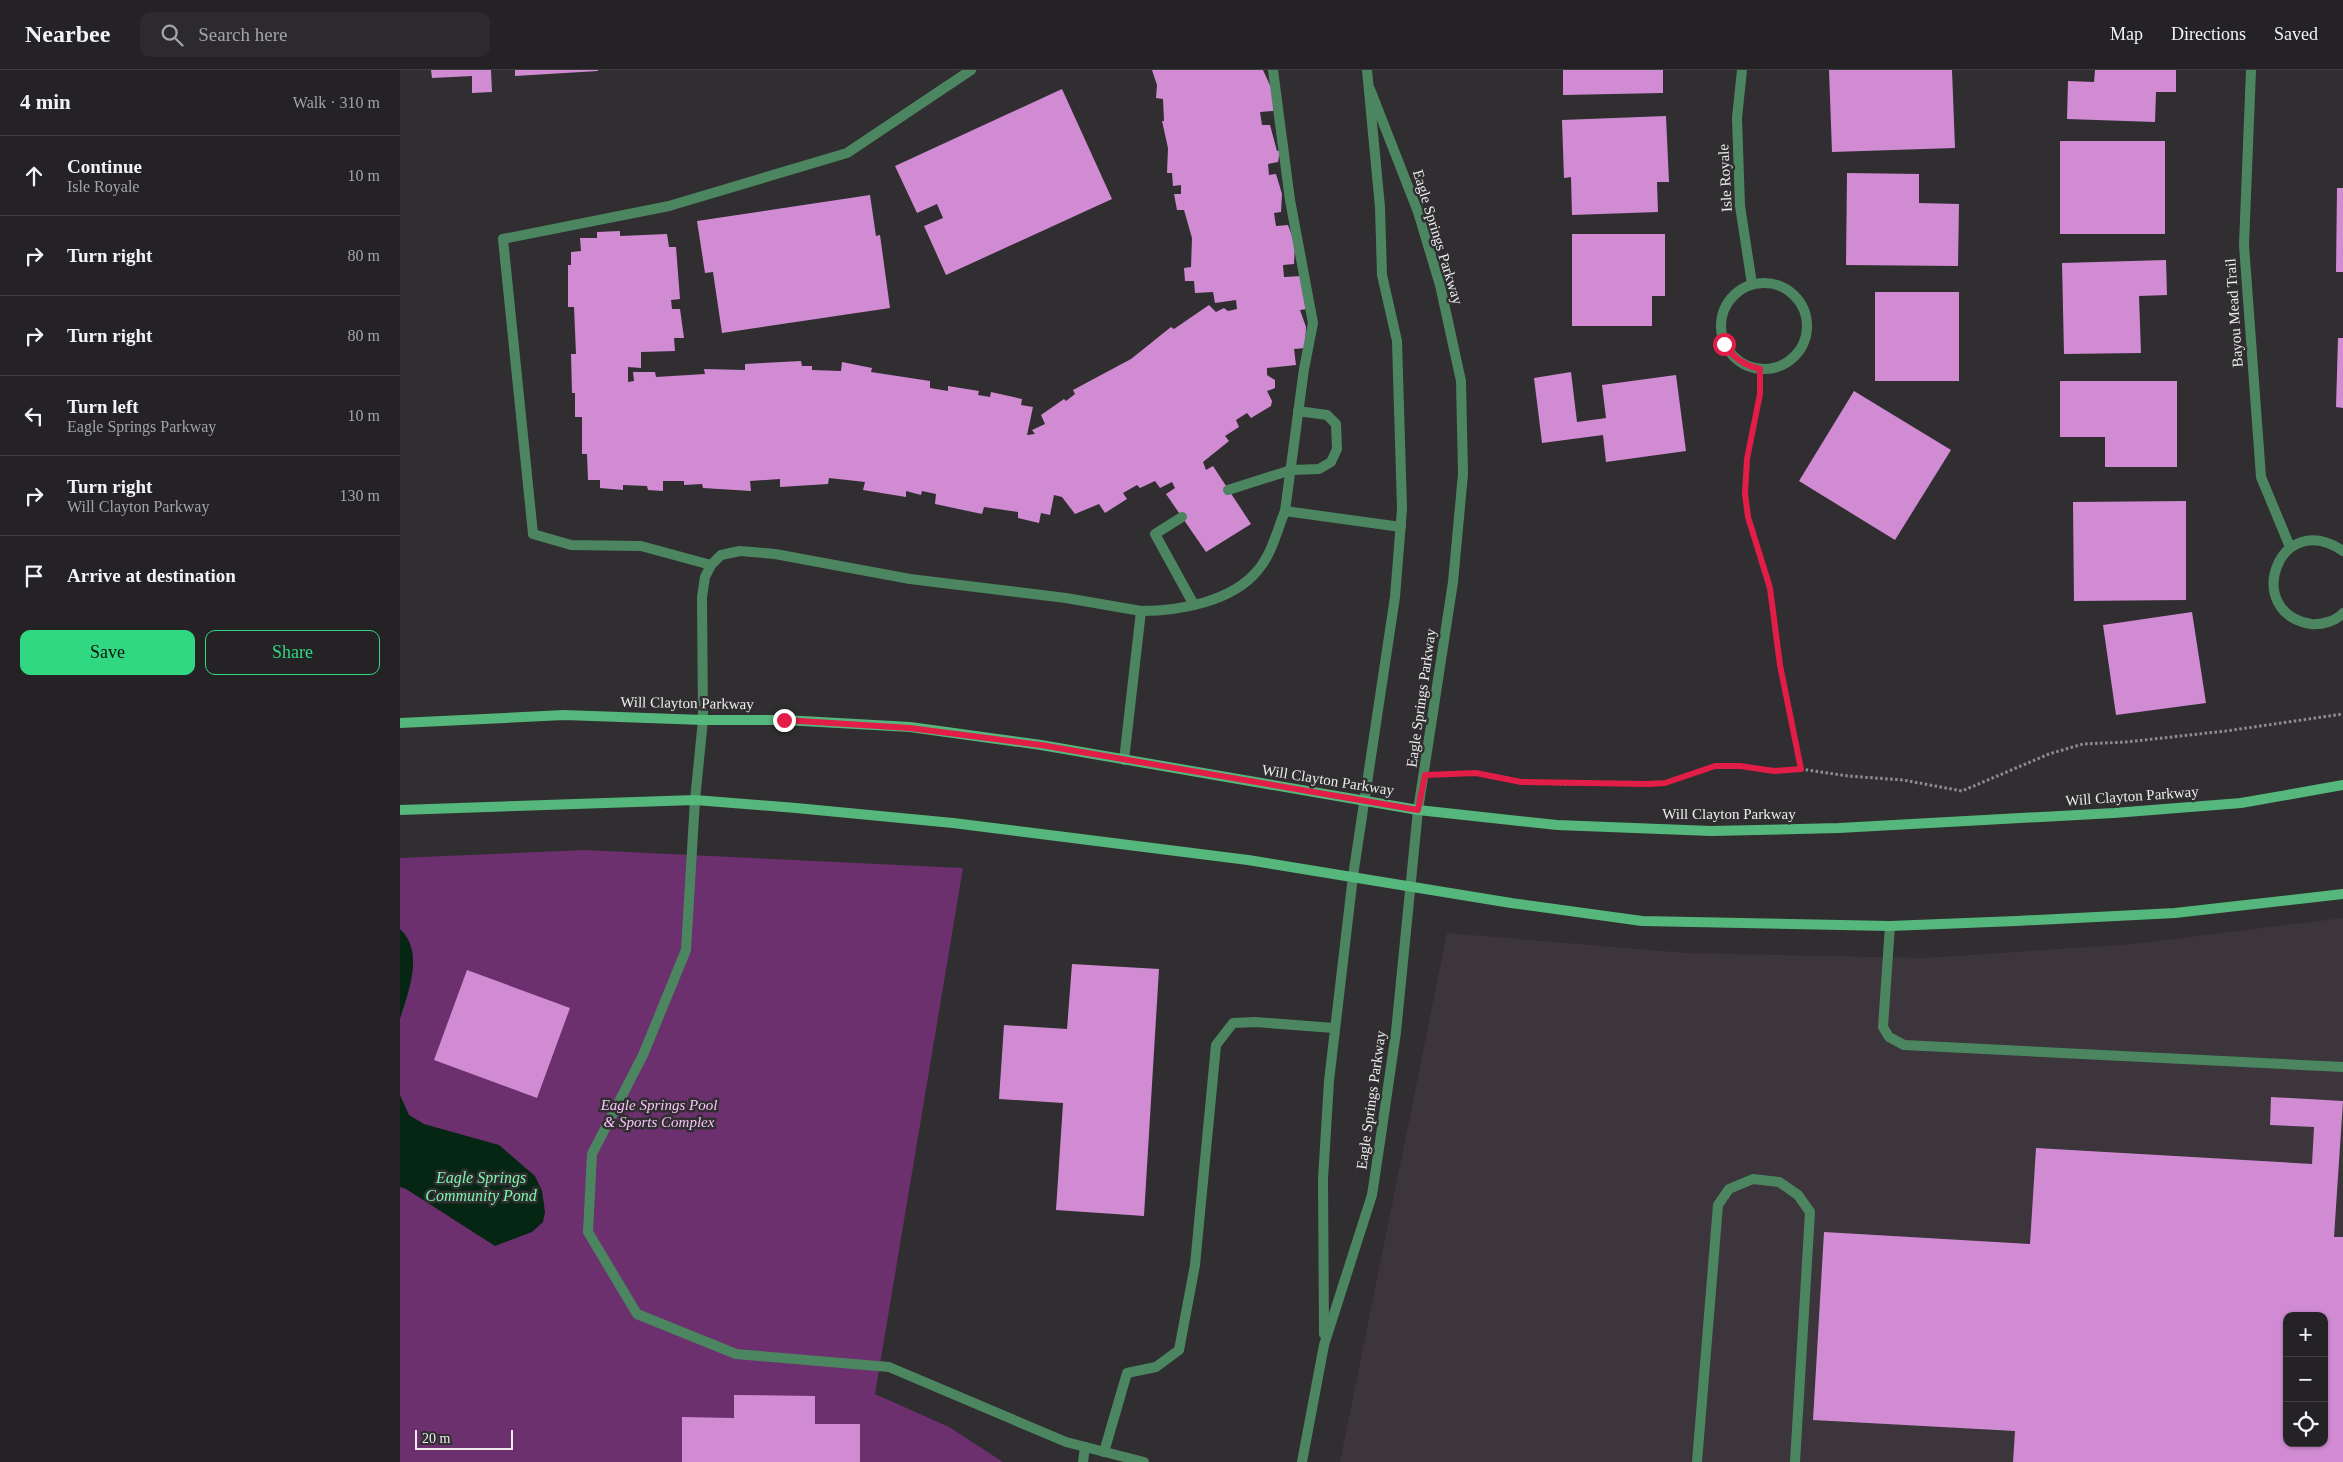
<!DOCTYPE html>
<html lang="en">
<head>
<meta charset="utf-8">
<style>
  body { margin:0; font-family:"Times New Roman",serif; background:#2c2a2c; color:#f1f3f6 }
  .controls { position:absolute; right:15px; bottom:15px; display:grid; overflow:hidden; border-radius:10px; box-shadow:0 1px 4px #0004 }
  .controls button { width:45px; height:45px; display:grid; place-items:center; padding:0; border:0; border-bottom:1px solid #413f41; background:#242224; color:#f1f3f6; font:25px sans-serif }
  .scale { position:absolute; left:15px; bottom:12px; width:98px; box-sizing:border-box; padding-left:5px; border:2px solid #eeedee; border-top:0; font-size:14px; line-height:18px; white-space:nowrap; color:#eeedee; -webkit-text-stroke:4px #302e30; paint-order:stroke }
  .stop { position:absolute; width:15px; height:15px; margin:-11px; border:4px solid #e11d48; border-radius:50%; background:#fff }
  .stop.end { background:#e11d48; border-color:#fff; box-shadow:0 1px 5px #0008 }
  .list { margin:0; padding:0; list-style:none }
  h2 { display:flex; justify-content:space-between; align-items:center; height:65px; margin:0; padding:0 20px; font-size:21px }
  h2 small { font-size:16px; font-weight:400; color:#a3a4a6 }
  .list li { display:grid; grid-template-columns:32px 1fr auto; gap:15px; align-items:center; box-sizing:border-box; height:80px; padding:0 20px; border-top:1px solid #413f41 }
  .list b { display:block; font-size:19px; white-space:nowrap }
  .list p { margin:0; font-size:16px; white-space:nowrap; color:#a3a4a6 }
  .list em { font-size:16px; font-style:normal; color:#a3a4a6 }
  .actions { display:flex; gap:10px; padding:15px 20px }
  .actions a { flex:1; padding:11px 0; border:1px solid #31d882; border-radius:10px; text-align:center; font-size:18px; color:#31d882 }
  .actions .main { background:#31d882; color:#111 }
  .icon { flex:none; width:28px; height:28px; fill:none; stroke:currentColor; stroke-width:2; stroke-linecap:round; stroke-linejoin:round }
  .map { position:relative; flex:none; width:1943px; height:1392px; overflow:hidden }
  header { display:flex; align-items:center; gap:30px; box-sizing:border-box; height:70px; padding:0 25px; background:#242224; border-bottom:1px solid #413f41 }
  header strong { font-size:24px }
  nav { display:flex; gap:28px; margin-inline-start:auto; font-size:18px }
  .search { width:350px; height:45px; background:#2c2a2c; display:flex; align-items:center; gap:12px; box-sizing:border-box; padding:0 18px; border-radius:10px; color:#a3a4a6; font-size:19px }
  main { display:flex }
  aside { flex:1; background:#242224 }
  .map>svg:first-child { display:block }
  .built { fill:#3c353c; fill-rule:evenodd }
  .green { fill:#6b306d }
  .water { fill:#062614 }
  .building { fill:#d18bd3; fill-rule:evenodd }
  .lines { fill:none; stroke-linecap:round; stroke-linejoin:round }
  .path { stroke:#8f8d8f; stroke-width:3; stroke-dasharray:2.5 2.5; stroke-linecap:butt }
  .service { stroke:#4c8661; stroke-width:10 }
  .minor { stroke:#4c8661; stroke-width:10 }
  .tertiary { stroke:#4c8661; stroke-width:10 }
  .secondary { stroke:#55b77c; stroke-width:10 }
  .route { stroke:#e11d48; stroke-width:6 }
  .labels { text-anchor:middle; stroke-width:5; stroke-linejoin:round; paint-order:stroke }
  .street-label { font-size:15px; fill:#eeedee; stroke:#302e30 }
  .park-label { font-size:15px; font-style:italic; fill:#f9c3fa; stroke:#302e30 }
  .water-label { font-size:16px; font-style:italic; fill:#7bfaad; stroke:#302e30 }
</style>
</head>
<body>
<header>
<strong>Nearbee</strong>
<div class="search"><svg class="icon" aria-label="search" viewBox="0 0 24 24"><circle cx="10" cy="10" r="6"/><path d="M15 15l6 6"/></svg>Search here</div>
<nav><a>Map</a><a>Directions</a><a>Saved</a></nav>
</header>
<main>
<aside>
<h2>4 min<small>Walk · 310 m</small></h2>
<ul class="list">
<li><svg class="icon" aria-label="ahead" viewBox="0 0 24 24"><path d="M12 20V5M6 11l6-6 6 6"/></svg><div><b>Continue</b><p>Isle Royale</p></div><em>10 m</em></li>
<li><svg class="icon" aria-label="right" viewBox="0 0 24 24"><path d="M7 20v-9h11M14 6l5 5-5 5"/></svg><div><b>Turn right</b></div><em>80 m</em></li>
<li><svg class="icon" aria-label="right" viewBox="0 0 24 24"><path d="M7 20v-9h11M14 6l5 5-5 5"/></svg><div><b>Turn right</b></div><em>80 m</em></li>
<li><svg class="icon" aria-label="left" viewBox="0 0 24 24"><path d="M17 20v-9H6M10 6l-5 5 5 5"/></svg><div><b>Turn left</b><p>Eagle Springs Parkway</p></div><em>10 m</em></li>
<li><svg class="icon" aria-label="right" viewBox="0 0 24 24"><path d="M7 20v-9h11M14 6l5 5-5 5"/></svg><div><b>Turn right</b><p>Will Clayton Parkway</p></div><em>130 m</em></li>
<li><svg class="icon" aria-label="arrive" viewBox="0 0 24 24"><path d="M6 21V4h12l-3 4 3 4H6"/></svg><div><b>Arrive at destination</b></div></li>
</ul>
<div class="actions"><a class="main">Save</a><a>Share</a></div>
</aside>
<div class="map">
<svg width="1943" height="1392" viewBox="0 0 1943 1392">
  <rect width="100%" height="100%" fill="#302e30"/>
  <!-- built -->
  <path class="built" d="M1943,848V1392H940L1047,863L1286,883L1525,888L1734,874ZM1887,1246H1924V1373H1887Z"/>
  <!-- green -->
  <path class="green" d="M185,780L563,798L475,1324L549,1357L603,1392H0V788Z"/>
  <!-- water -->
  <g class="water">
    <path d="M0,859C25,882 8,922 0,949Z"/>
    <path d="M0,1025L9,1045L24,1054L99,1075L135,1106L142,1121L145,1142L143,1152L132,1162L95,1176L6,1119L0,1117Z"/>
  </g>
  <!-- building -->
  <g class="building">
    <path d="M31,0H91L92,22L72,23V6L32,8Z"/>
    <path d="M115,0H198V1L115,6Z"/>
    <path d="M752,0H863L874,24L873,41L860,42L862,55H870L877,81L880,80L878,92L868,94L869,105L876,104L882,124L881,142L874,143L876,156L888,155L895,174L894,194L883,195L884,207L902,206L907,239L900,240L906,257L905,278L894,279L896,295L867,298V305L875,310V318L867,321L872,331L871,336L851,348L847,343L836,350L839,357L825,366L829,371L803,392L806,400L813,396L851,454L806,482L766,424L775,418L772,412L760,418L755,411L740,418L737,415L723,423L727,429L705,443L699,434L675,444L662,427L654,425L650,445L641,443L639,453L618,448V442L584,437L582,444L535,434L536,424L522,421L521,425L506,421V427L463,420L465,412L429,408L428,414L380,417V409L350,411L351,421L303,418L302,414L284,415V411H263V421L248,420L247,416L223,415V420L200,418V410H188L187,384H182V347H175V323H172L171,284H176L174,237H168V195H171V182L181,181L180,168H197V162L220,161V166L267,164L269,177H276L280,229L271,230L272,239H280L284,268H274L275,281L241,282V298L228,297V312L234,311L233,302H255L256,307L305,304L304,299L345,300V294L401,291L402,296H412V300L441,301L442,292L472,298L471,302L530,311V318L548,321V316L579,321L578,325L590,327L591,322L622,329L621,335L633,337L627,365L635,364L632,360L645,354L641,345L664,329L666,331L675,324L673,320L731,289L771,257L774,259L809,235L816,242L824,238L828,241L837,239L836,230L815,233L813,222L795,223L794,211H785L784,198L791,197L792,168L784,140H777L774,124H781V115L773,116L772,103H767L768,78L762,51H764L763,29L756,28L757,15Z"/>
    <path d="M1163,0H1263V23L1163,25Z"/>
    <path d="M1429,0H1552L1555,78L1432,82Z"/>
    <path d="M1695,0H1776V22H1756L1755,52L1667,49L1668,11L1694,12Z"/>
    <path d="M662,19L712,129L546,205L524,156L543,148L537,134L517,143L495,96Z"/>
    <path d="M1266,46L1269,112H1257L1258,142L1172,145L1171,107L1164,108L1162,50Z"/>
    <rect x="1660" y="71" width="105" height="93"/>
    <path d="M1447,103L1519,104V133L1559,134L1558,196L1446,195Z"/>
    <path d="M1937,118H1943V202H1936Z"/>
    <path d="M470,125L476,166L480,165L490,238L322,263L313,202L305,203L297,151Z"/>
    <path d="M1172,164H1265V226H1252V256H1172Z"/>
    <path d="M1766,190L1767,225L1739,226L1741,283L1664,284L1662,193Z"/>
    <rect x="1475" y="222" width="84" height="89"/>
    <path d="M1938,268H1943V338L1936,337Z"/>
    <path d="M1171,302L1177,352L1206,348L1202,315L1276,305L1286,381L1206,392L1203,365L1142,373L1134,308Z"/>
    <path d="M1660,311H1777V397H1705V367H1660Z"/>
    <path d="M1454,321L1551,380L1495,470L1399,411Z"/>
    <path d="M1786,431V530L1674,531L1673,432Z"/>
    <path d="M1792,542L1806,633L1716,645L1703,555Z"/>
    <path d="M672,894L759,899L744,1146L656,1140L663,1033L599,1029L604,955L667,959Z"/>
    <path d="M67,900L170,938L137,1028L34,990Z"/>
    <path d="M1871,1027L1943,1031L1934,1167H1943V1392H1613L1615,1361L1413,1350L1424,1162L1630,1174L1636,1078L1912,1094L1914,1057L1870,1055ZM1887,1246H1924V1373H1887Z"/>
    <path d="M334,1325L415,1326V1354H460V1392H282V1347L334,1348Z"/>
  </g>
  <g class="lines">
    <!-- path -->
    <g class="path">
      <path d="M1360,299V324L1347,389L1345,424L1348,447L1370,518L1380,595L1401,699"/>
      <path d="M1045,704L1076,703L1121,712L1160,714H1247L1265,713L1315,696H1340L1375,701L1401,699L1448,706L1503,710L1562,721L1649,684L1683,674L1726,672L1826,661L1943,644"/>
    </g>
    <!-- service -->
    <g class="service">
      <path d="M873,0L890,130L913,253L904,299L885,441"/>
      <path d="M828,420L891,400L919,399L931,392L937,379L936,354L927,345L898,341"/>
      <path d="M782,447L755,464L794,535"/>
      <path d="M311,495L241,476L171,475L133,464L103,169L269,136L447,83L571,0"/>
      <path d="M741,541C779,541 832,532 858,500C872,484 877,460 885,441L1001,457"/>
      <path d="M303,650L302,527L305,507L311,495L321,485L340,481L375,484L510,509L666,528L741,541L724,690"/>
      <path d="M1490,856L1483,957L1489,967L1504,975L1943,997"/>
      <path d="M704,1382L727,1303L756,1297L779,1280L795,1195L816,975L833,953L855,952L934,958"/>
      <path d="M1297,1392L1318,1135L1329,1119L1353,1109L1379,1112L1398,1125L1410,1142L1395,1392"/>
    </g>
    <!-- minor -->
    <g class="minor">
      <path d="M1342,0L1337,48L1340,136L1352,214"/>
      <path d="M1851,0L1844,175L1861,407L1890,477"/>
      <circle cx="1364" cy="256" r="43"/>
      <path d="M1943,481C1878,437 1842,543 1911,554C1922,555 1936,551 1943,543"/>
      <path d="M303,650L295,730L286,880L243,985L192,1084L188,1162L237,1244L336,1284L489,1297L666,1372L744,1392"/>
      <path d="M683,1392L685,1377"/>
    </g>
    <!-- tertiary -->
    <g class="tertiary">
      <path d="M924,1264L923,1109L929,1011L953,806L995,527L1002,439L997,271L982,205L980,137L967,0"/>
      <path d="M902,1392L924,1275L972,1125L981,1065L996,962L1018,740L1053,512L1063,404L1061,311L1040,215L1018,142L970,19"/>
    </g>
    <!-- secondary -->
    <g class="secondary">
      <path d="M0,653L164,645L303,650H384L510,657L641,675L1018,740L1157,755L1311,761L1439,758L1714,743L1841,733L1943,715"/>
      <path d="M0,740L295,730L396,738L553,753L848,790L1111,833L1242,851L1490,856L1616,851L1775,843L1943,824"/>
    </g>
  </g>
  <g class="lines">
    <!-- route -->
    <path class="route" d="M384,650L510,658L641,675L1018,740L1025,705L1076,703L1121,712L1248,714L1265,713L1315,696H1340L1374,701L1401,699L1380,595L1370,518L1348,447L1345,424L1347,389L1360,324V299C1343,295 1334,288 1324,274"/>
  </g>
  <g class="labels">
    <!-- street labels -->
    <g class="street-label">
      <text transform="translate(1325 108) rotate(-93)" y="5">Isle Royale</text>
      <text transform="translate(1038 167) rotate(73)" y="5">Eagle Springs Parkway</text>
      <text transform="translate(1834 243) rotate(-94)" y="5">Bayou Mead Trail</text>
      <text transform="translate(1021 628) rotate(-82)" y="5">Eagle Springs Parkway</text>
      <text transform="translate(287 633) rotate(1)" y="5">Will Clayton Parkway</text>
      <text transform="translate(928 710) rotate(9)" y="5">Will Clayton Parkway</text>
      <text transform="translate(1732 726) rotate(-4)" y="5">Will Clayton Parkway</text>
      <text x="1329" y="749">Will Clayton Parkway</text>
      <text transform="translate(971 1030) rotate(-82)" y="5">Eagle Springs Parkway</text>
    </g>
    <!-- park labels -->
    <g class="park-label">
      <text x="259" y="1040">Eagle Springs Pool<tspan x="259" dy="17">&amp; Sports Complex</tspan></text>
    </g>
    <!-- water labels -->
    <g class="water-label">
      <text x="81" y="1113">Eagle Springs<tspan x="81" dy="18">Community Pond</tspan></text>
    </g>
  </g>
</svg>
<div class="controls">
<button>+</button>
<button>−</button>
<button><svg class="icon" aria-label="locate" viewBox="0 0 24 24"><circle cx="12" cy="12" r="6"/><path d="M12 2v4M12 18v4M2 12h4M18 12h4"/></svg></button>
</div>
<div class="scale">20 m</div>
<div class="stop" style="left:1324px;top:274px"></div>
<div class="stop end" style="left:384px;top:650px"></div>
</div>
</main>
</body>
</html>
